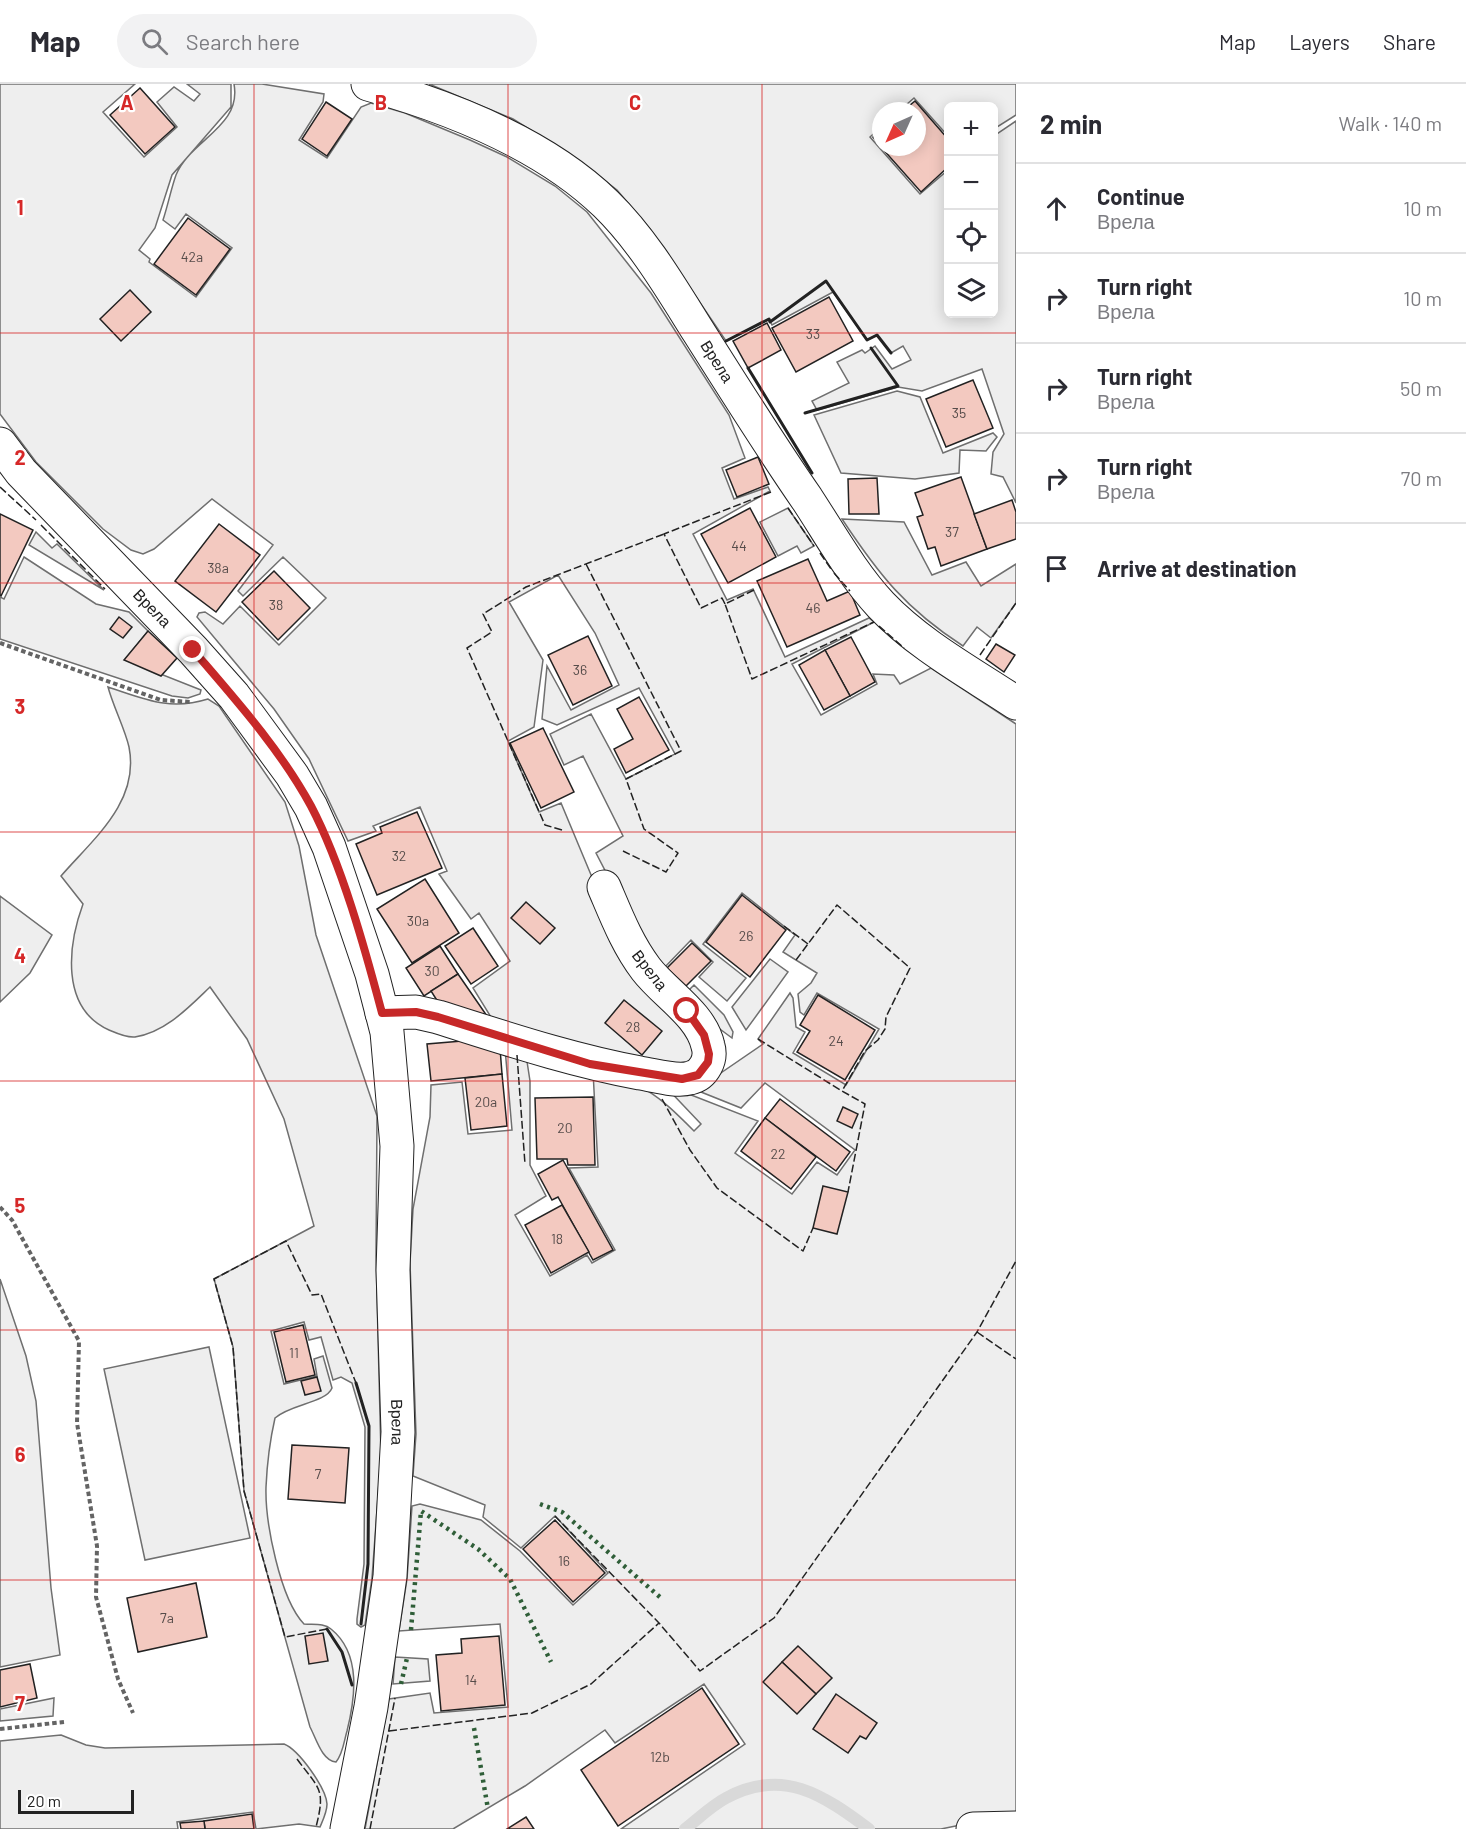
<!DOCTYPE html>
<html lang="en">
<head>
<meta charset="utf-8">
<style>
  body { margin:0; font-family:Barlow,sans-serif; background:#f2f2f3; color:#2b2b33 }
  .controls { position:absolute; right:18px; top:18px; display:grid; overflow:hidden; border-radius:9px; box-shadow:0 3px 15px #0003 }
  .controls button { width:54px; height:54px; display:grid; place-items:center; padding:0; border:0; border-bottom:2px solid #e1e1e2; background:#fff; color:#2b2b33; font:30px sans-serif }
  .compass { position:absolute; left:872px; top:18px; width:54px; height:54px; border-radius:50%; background:#fff; box-shadow:0 3px 15px #0003; rotate:225deg }
  .scale { position:absolute; left:18px; bottom:15px; width:116px; box-sizing:border-box; padding-left:6px; border:3px solid #222; border-top:0; font-size:16px; line-height:21px; white-space:nowrap; color:#222; -webkit-text-stroke:4px #fff; paint-order:stroke }
  .stop { position:absolute; width:18px; height:18px; margin:-14px; border:4px solid #c62828; border-radius:50%; background:#fff }
  .stop.end { background:#c62828; border-color:#fff; box-shadow:0 2px 6px #0008 }
  .list { margin:0; padding:0; list-style:none }
  h2 { display:flex; justify-content:space-between; align-items:center; height:78px; margin:0; padding:0 24px; font-size:26px }
  h2 small { font-size:20px; font-weight:400; color:#7c7c81 }
  .list li { display:grid; grid-template-columns:39px 1fr auto; gap:18px; align-items:center; box-sizing:border-box; height:90px; padding:0 24px; border-top:2px solid #e1e1e2 }
  .list b { display:block; font-size:22px; white-space:nowrap }
  .list p { margin:0; font-size:20px; white-space:nowrap; color:#7c7c81 }
  .list em { font-size:20px; font-style:normal; color:#7c7c81 }
  .icon { flex:none; width:33px; height:33px; fill:none; stroke:currentColor; stroke-width:2; stroke-linecap:round; stroke-linejoin:round }
  .map { position:relative; flex:none; width:1016px; height:1745px; overflow:hidden }
  header { display:flex; align-items:center; gap:36px; box-sizing:border-box; height:84px; padding:0 30px; background:#fff; border-bottom:2px solid #e1e1e2 }
  header strong { font-size:28px }
  nav { display:flex; gap:33px; margin-inline-start:auto; font-size:21px }
  .search { width:420px; height:54px; background:#f2f2f3; display:flex; align-items:center; gap:15px; box-sizing:border-box; padding:0 21px; border-radius:33px; color:#7c7c81; font-size:22px }
  main { display:flex }
  aside { flex:1; background:#fff }
  .map>svg:first-child { display:block }
  .green { fill:#eee; stroke:#6f6f6f; stroke-width:1.5 }
  .lines { fill:none; stroke-linecap:round; stroke-linejoin:round }
  .stream { stroke:#d9d9d9; stroke-width:12 }
  .building { fill:#f3c9c0; stroke:#222; stroke-width:1.5 }
  .minor-casing { stroke:#222; stroke-width:35 }
  .path { stroke:#646464; stroke-width:4; stroke-dasharray:4.5 3; stroke-linecap:butt }
  .minor { stroke:#fff; stroke-width:33 }
  .hedge { stroke:#2f5e38; stroke-width:4.5; stroke-dasharray:3 4.5; stroke-linecap:butt }
  .fence { stroke:#222; stroke-width:1.5; stroke-dasharray:8 3; stroke-linecap:butt }
  .wall { stroke:#222; stroke-width:3 }
  .route { stroke:#c62828; stroke-width:8 }
  .grid { fill:none; stroke:#d62828; stroke-width:1.5; stroke-opacity:0.55 }
  .labels { text-anchor:middle; stroke-width:4.5; stroke-linejoin:round; paint-order:stroke }
  .number-label { font-size:14px; fill:#564c4a }
  .street-label { font-size:16px; fill:#222; stroke:#fff }
  .grid-label { font-size:20px; text-anchor:middle; font-weight:bold; fill:#d62828; stroke:#fff; stroke-width:4.5; stroke-linejoin:round; paint-order:stroke }
</style>
</head>
<body>
<header>
<strong>Map</strong>
<div class="search"><svg class="icon" aria-label="search" viewBox="0 0 24 24"><circle cx="10" cy="10" r="6"/><path d="M15 15l6 6"/></svg>Search here</div>
<nav><a>Map</a><a>Layers</a><a>Share</a></nav>
</header>
<main>
<div class="map">
<svg width="1016" height="1745" viewBox="0 0 1016 1745">
  <rect width="100%" height="100%" fill="#fff"/>
  <!-- green -->
  <g class="green">
    <path d="M0,0H135L103,28L144,73L177,43L157,18L174,3L194,17L200,10L187,0H231V23L172,91L155,144L139,166L150,175L149,178L196,213L232,164L186,130L175,145L163,136C168,121 171,105 176,91C190,56 242,43 234,0H262L324,10L323,18L299,56L327,74L361,23L371,19L405,29L470,56L507,73L555,102L587,128L651,209L729,331L745,374L722,384L734,415L768,403L770,407L693,450L727,516L753,505L785,573L869,534L874,538L792,580L821,631L877,600L873,590L894,591L900,600L931,584L1016,640V1735L980,1737L941,1745H621L745,1660L704,1600L615,1659L605,1646L525,1702L453,1745H365L389,1615L430,1609L434,1629L508,1623L500,1540L399,1547L407,1495L412,1422L420,1420L481,1436L520,1467L573,1521L608,1489L555,1432L521,1464L483,1433L485,1421L413,1392L416,1350L410,1179L413,1125L430,1033L431,1001L462,998L468,1050L512,1046L505,964L526,971L530,997V1081L546,1112L515,1131L550,1192L587,1171L592,1179L615,1166L569,1084L598,1083L593,987C645,1000 656,1009 694,1047L701,1040L663,1000L758,1037L735,1069L792,1110L817,1078L837,1091L855,1066L765,999L741,1024L696,1006L763,960L758,955L790,909L793,914L796,943L805,948L793,969L846,1001L879,945L817,909L804,931L800,928L798,910L811,899L817,889L783,868L795,851L742,809L703,860L746,894L727,917L699,893L713,878L691,856L665,883L689,906L694,901L724,931L733,948L732,954L705,934L649,871L596,769L623,752L583,672L564,681L550,650L591,630L626,695L675,670L639,604L557,641L542,635L547,582L571,626L619,601L595,549L558,491L509,518L543,576L534,643L508,657L539,728L561,719L594,798L701,970L677,987L494,938L473,904L510,877L479,829L471,835L439,790L447,787L420,723L373,742L376,747L348,757L309,675L274,625L197,533L199,529L205,528L223,540L240,522L279,561L326,514L283,473L243,512L238,507L273,461L212,415L154,465L143,470L131,466L103,445L36,378L0,330Z"/>
    <path d="M429,0H1016V31L994,45V22H948V52L914,14L899,27H881V43L870,53L920,110L948,86V230H994V52L1016,37V419L1003,393L991,390L993,368L1004,350L982,285L922,307L898,303L817,326L812,317L849,299L837,278L862,266L865,269L875,262L892,285L911,276L903,262L891,269L877,251L867,256L833,208L772,241L769,235L726,257L650,145L617,106L577,75L513,35Z"/>
    <path d="M897,307L920,313L943,369L993,349L997,353L986,367L960,366L959,389L915,395L841,389L814,331Z"/>
    <path d="M788,424L814,462L801,469L797,462L778,472L760,438Z"/>
    <path d="M842,435L904,438L932,491L966,478L981,502L1016,480V519L991,554L977,543L963,562C906,525 879,491 842,435Z"/>
    <path d="M36,448L52,464L57,460L104,506L29,461Z"/>
    <path d="M24,473L96,520L129,528L148,547L125,576L201,606L200,610L188,614L172,612L0,555V513L4,515Z"/>
    <path d="M108,603C145,615 169,627 208,615L219,622L285,718L299,762L316,851L377,1032L376,1172L381,1371L372,1494L365,1541L361,1543L357,1540V1535L364,1480L365,1343L352,1299L341,1293L333,1296L321,1253L309,1256L304,1238L271,1247L284,1300L317,1292L314,1275L323,1272L332,1304C326,1319 290,1320 275,1334C270,1356 267,1380 266,1403C265,1438 280,1515 304,1540C313,1541 324,1539 331,1545C362,1570 355,1615 347,1647C344,1657 343,1670 336,1678C322,1677 316,1654 310,1643L244,1407L233,1263L214,1195L314,1142L284,1035L247,955L210,903C189,923 166,948 135,953C127,954 116,949 109,946C60,924 68,861 83,820L61,792C93,755 140,718 129,663C125,645 113,622 108,603Z"/>
    <path d="M0,812L52,851L30,889L0,918Z"/>
    <path d="M770,875L788,888L746,946L732,923Z"/>
    <path d="M0,1195L26,1272L36,1317L51,1504L60,1571L0,1583Z"/>
    <path d="M209,1263L250,1454L145,1476L104,1285Z"/>
    <path d="M395,1573L428,1575L430,1597L393,1600Z"/>
    <path d="M54,1614L53,1632L0,1637V1625Z"/>
    <path d="M61,1651L86,1661L105,1664L284,1660C299,1666 326,1704 327,1720C327,1728 323,1736 320,1743L299,1740L256,1745L253,1728L177,1738L178,1745H0V1657Z"/>
  </g>
  <g class="lines">
    <!-- stream -->
    <path class="stream" d="M685,1745C698,1735 711,1722 726,1714C783,1683 823,1711 869,1745"/>
  </g>
  <!-- building -->
  <g class="building">
    <path d="M140,4L175,43L145,70L110,31Z"/>
    <path d="M915,17L948,55V83L921,108L881,63H917V27H903Z"/>
    <path d="M326,18L352,35L327,72L302,55Z"/>
    <path d="M881,46V63L873,53Z"/>
    <path d="M188,134L230,165L196,211L154,180Z"/>
    <path d="M130,206L151,228L121,257L100,235Z"/>
    <path d="M829,213L853,257L796,288L772,244Z"/>
    <path d="M767,239L781,266L748,284L733,257Z"/>
    <path d="M973,296L993,344L946,363L926,315Z"/>
    <path d="M758,373L769,400L737,413L726,386Z"/>
    <path d="M961,393L987,465L941,482L935,463L928,465L917,433L923,431L915,409Z"/>
    <path d="M877,394L879,430H849L848,395Z"/>
    <path d="M1012,416L1016,428V455L987,465L974,430Z"/>
    <path d="M750,424L776,473L728,499L701,450Z"/>
    <path d="M0,430L33,446L1,512L0,511Z"/>
    <path d="M219,440L260,471L216,528L175,497Z"/>
    <path d="M808,475L827,517L850,507L860,531L787,563L757,497Z"/>
    <path d="M274,487L310,524L278,556L242,518Z"/>
    <path d="M119,533L132,543L123,554L110,545Z"/>
    <path d="M148,547L177,574L161,592L124,576Z"/>
    <path d="M588,552L612,602L573,621L548,571Z"/>
    <path d="M851,553L875,598L850,612L825,566Z"/>
    <path d="M996,560L1015,571L1004,588L986,575Z"/>
    <path d="M825,566L850,612L824,626L799,581Z"/>
    <path d="M639,613L669,666L626,689L614,665L633,655L617,625Z"/>
    <path d="M543,644L574,708L541,724L510,659Z"/>
    <path d="M417,728L442,784L377,811L356,760L382,749L380,743Z"/>
    <path d="M425,795L459,849L412,879L377,825Z"/>
    <path d="M742,811L786,846L750,893L706,858Z"/>
    <path d="M526,818L555,844L540,860L511,834Z"/>
    <path d="M473,844L498,882L471,900L445,862Z"/>
    <path d="M692,859L711,877L686,902L667,884Z"/>
    <path d="M440,862L458,890L424,912L406,884Z"/>
    <path d="M458,890L487,932L438,918L431,907Z"/>
    <path d="M818,911L875,946L845,996L797,968L810,947L800,941Z"/>
    <path d="M624,916L662,947L642,971L605,939Z"/>
    <path d="M474,956L500,964L502,990L431,997L427,960Z"/>
    <path d="M502,990L507,1042L471,1046L465,994Z"/>
    <path d="M593,1013L595,1081H568L567,1075H537L535,1014Z"/>
    <path d="M780,1015L850,1068L836,1087L765,1034Z"/>
    <path d="M843,1023L858,1030L852,1044L837,1037Z"/>
    <path d="M765,1034L816,1073L791,1105L741,1067Z"/>
    <path d="M563,1076L613,1166L593,1176L558,1113L552,1116L538,1090Z"/>
    <path d="M823,1102L848,1108L837,1150L813,1144Z"/>
    <path d="M562,1121L589,1168L551,1189L525,1141Z"/>
    <path d="M303,1241L315,1291L286,1298L274,1248Z"/>
    <path d="M317,1293L321,1307L305,1311L301,1297Z"/>
    <path d="M292,1361L349,1364L345,1419L288,1415Z"/>
    <path d="M555,1436L605,1489L573,1518L523,1465Z"/>
    <path d="M196,1499L207,1553L138,1568L127,1514Z"/>
    <path d="M323,1549L328,1577L309,1580L305,1552Z"/>
    <path d="M499,1552L505,1621L441,1627L436,1571L462,1569L461,1555Z"/>
    <path d="M798,1562L832,1594L816,1610L782,1578Z"/>
    <path d="M782,1578L816,1610L797,1630L763,1598Z"/>
    <path d="M30,1580L37,1614L0,1623V1586Z"/>
    <path d="M702,1604L739,1660L618,1742L581,1686Z"/>
    <path d="M836,1610L877,1639L866,1655L860,1652L848,1669L813,1645Z"/>
    <path d="M252,1730L254,1745H205L204,1737Z"/>
    <path d="M526,1733L534,1745H507Z"/>
    <path d="M204,1737L205,1745H181L180,1739Z"/>
  </g>
  <g class="lines">
    <!-- minor casing -->
    <g class="minor-casing">
      <g id="minor">
        <path id="s1" d="M368,0C450,23 544,60 606,120C643,156 671,204 698,247C734,304 769,360 807,415C830,450 852,490 881,521C919,561 971,589 1016,619"/>
        <path id="s2" d="M0,360L21,388L193,566L234,612L292,691L311,723L329,763L372,890L387,948L397,1062L393,1186L398,1348L390,1492L371,1623L347,1745"/>
        <path d="M382,929L416,928L438,933C505,954 570,976 640,989C654,991 676,998 690,994C704,991 712,975 708,962C701,930 665,910 646,885C627,860 616,831 604,803"/>
        <path d="M973,1745L1016,1744"/>
      </g>
    </g>
    <!-- path -->
    <g class="path">
      <path d="M0,559L161,616L191,618"/>
      <path d="M0,1123L12,1136L79,1257L77,1339L97,1462L96,1513L118,1595L133,1629"/>
      <path d="M0,1645L64,1638"/>
    </g>
    <!-- minor -->
    <use href="#minor" class="minor"/>
    <!-- hedge -->
    <g class="hedge">
      <path d="M540,1420L562,1428L661,1514"/>
      <path d="M411,1546L421,1427L478,1465L510,1495L551,1578"/>
      <path d="M401,1600L407,1574"/>
      <path d="M474,1644L488,1725"/>
    </g>
    <!-- fence -->
    <g class="fence">
      <path d="M0,403L36,436"/>
      <path d="M788,424L814,462"/>
      <path d="M41,441L105,505"/>
      <path d="M820,469L831,485"/>
      <path d="M586,480L681,667L626,695L644,745L678,769L666,788L623,767"/>
      <path d="M834,489L850,507"/>
      <path d="M754,506L725,520L752,595L874,538"/>
      <path d="M725,520L722,514L701,524L664,450L771,408"/>
      <path d="M879,542L904,564"/>
      <path d="M980,571L1016,519"/>
      <path d="M562,746L545,741L467,564L492,548L483,530L526,503L664,450"/>
      <path d="M784,842L808,860"/>
      <path d="M796,876L837,821L910,884L886,933L885,945L878,956L865,967L842,1007L865,1020L848,1108"/>
      <path d="M758,955L842,1007"/>
      <path d="M517,971L525,1080"/>
      <path d="M662,1015L690,1066L717,1104L803,1167L813,1144"/>
      <path d="M977,1248L1016,1275"/>
      <path d="M555,1432L659,1539L700,1587L774,1534L977,1248L1016,1177"/>
      <path d="M327,1545L285,1553L244,1407L233,1263L214,1195L286,1157L312,1211L321,1210L356,1299"/>
      <path d="M389,1647L532,1629L591,1600L659,1539"/>
      <path d="M297,1675C319,1705 326,1704 316,1743"/>
      <path d="M370,1745L395,1614"/>
    </g>
    <!-- wall -->
    <g class="wall">
      <path d="M726,257L769,235L770,238L826,197L867,256L877,251L891,269"/>
      <path d="M748,284L812,389"/>
      <path d="M805,329L898,302L871,264"/>
      <path d="M356,1299L369,1342L368,1480L361,1540"/>
      <path d="M327,1545L342,1568L352,1601"/>
    </g>
  </g>
  <g class="lines">
    <!-- route -->
    <path class="route" d="M193,566C235,615 280,665 311,722C342,781 365,865 382,929L416,928L438,933L590,980L682,995L698,991L708,978L709,970L704,951L687,927"/>
  </g>
  <!-- grid -->
  <path class="grid" d="M254,0V1745M508,0V1745M762,0V1745M0,249H1016M0,499H1016M0,748H1016M0,997H1016M0,1246H1016M0,1496H1016"/>
  <g class="labels">
    <!-- number labels -->
    <g class="number-label">
      <text x="192" y="178">42a</text>
      <text x="813" y="255">33</text>
      <text x="959" y="334">35</text>
      <text x="952" y="453">37</text>
      <text x="739" y="467">44</text>
      <text x="218" y="489">38a</text>
      <text x="276" y="526">38</text>
      <text x="813" y="529">46</text>
      <text x="580" y="591">36</text>
      <text x="399" y="777">32</text>
      <text x="418" y="842">30a</text>
      <text x="746" y="857">26</text>
      <text x="432" y="892">30</text>
      <text x="633" y="948">28</text>
      <text x="836" y="962">24</text>
      <text x="486" y="1023">20a</text>
      <text x="565" y="1049">20</text>
      <text x="778" y="1075">22</text>
      <text x="557" y="1160">18</text>
      <text x="294" y="1274">11</text>
      <text x="318" y="1395">7</text>
      <text x="564" y="1482">16</text>
      <text x="167" y="1539">7a</text>
      <text x="471" y="1601">14</text>
      <text x="660" y="1678">12b</text>
    </g>
    <!-- street labels -->
    <g class="street-label">
      <text dy="6" stroke="none"><textPath href="#s1" startOffset="462">Врела</textPath></text>
      <text dy="6" stroke="none"><textPath href="#s2" startOffset="224">Врела</textPath></text>
      <text transform="translate(650 886) rotate(52)" y="6">Врела</text>
      <text dy="6" stroke="none"><textPath href="#s2" startOffset="1108">Врела</textPath></text>
    </g>
  </g>
  <g class="grid-label">
    <text x="127" y="26">A</text>
    <text x="381" y="26">B</text>
    <text x="635" y="26">C</text>
    <text x="20" y="131">1</text>
    <text x="20" y="381">2</text>
    <text x="20" y="630">3</text>
    <text x="20" y="879">4</text>
    <text x="20" y="1129">5</text>
    <text x="20" y="1378">6</text>
    <text x="20" y="1627">7</text>
  </g>
</svg>
<div class="controls">
<button>+</button>
<button>−</button>
<button><svg class="icon" aria-label="locate" viewBox="0 0 24 24"><circle cx="12" cy="12" r="6"/><path d="M12 2v4M12 18v4M2 12h4M18 12h4"/></svg></button>
<button><svg class="icon" aria-label="layers" viewBox="0 0 24 24"><path d="M12 4l9 5-9 5-9-5zM3 14l9 5 9-5"/></svg></button>
</div>
<svg class="compass" viewBox="-18 -18 36 36"><path d="M0-13l5 13h-10z" fill="#e53935"/><path d="M0 13l5-13h-10z" fill="#7c7c81"/></svg>
<div class="scale">20 m</div>
<div class="stop" style="left:687px;top:927px"></div>
<div class="stop end" style="left:193px;top:566px"></div>
</div>
<aside>
<h2>2 min<small>Walk · 140 m</small></h2>
<ul class="list">
<li><svg class="icon" aria-label="ahead" viewBox="0 0 24 24"><path d="M12 20V5M6 11l6-6 6 6"/></svg><div><b>Continue</b><p>Врела</p></div><em>10 m</em></li>
<li><svg class="icon" aria-label="right" viewBox="0 0 24 24"><path d="M7 20v-9h11M14 6l5 5-5 5"/></svg><div><b>Turn right</b><p>Врела</p></div><em>10 m</em></li>
<li><svg class="icon" aria-label="right" viewBox="0 0 24 24"><path d="M7 20v-9h11M14 6l5 5-5 5"/></svg><div><b>Turn right</b><p>Врела</p></div><em>50 m</em></li>
<li><svg class="icon" aria-label="right" viewBox="0 0 24 24"><path d="M7 20v-9h11M14 6l5 5-5 5"/></svg><div><b>Turn right</b><p>Врела</p></div><em>70 m</em></li>
<li><svg class="icon" aria-label="arrive" viewBox="0 0 24 24"><path d="M6 21V4h12l-3 4 3 4H6"/></svg><div><b>Arrive at destination</b></div></li>
</ul>
</aside>
</main>
</body>
</html>
